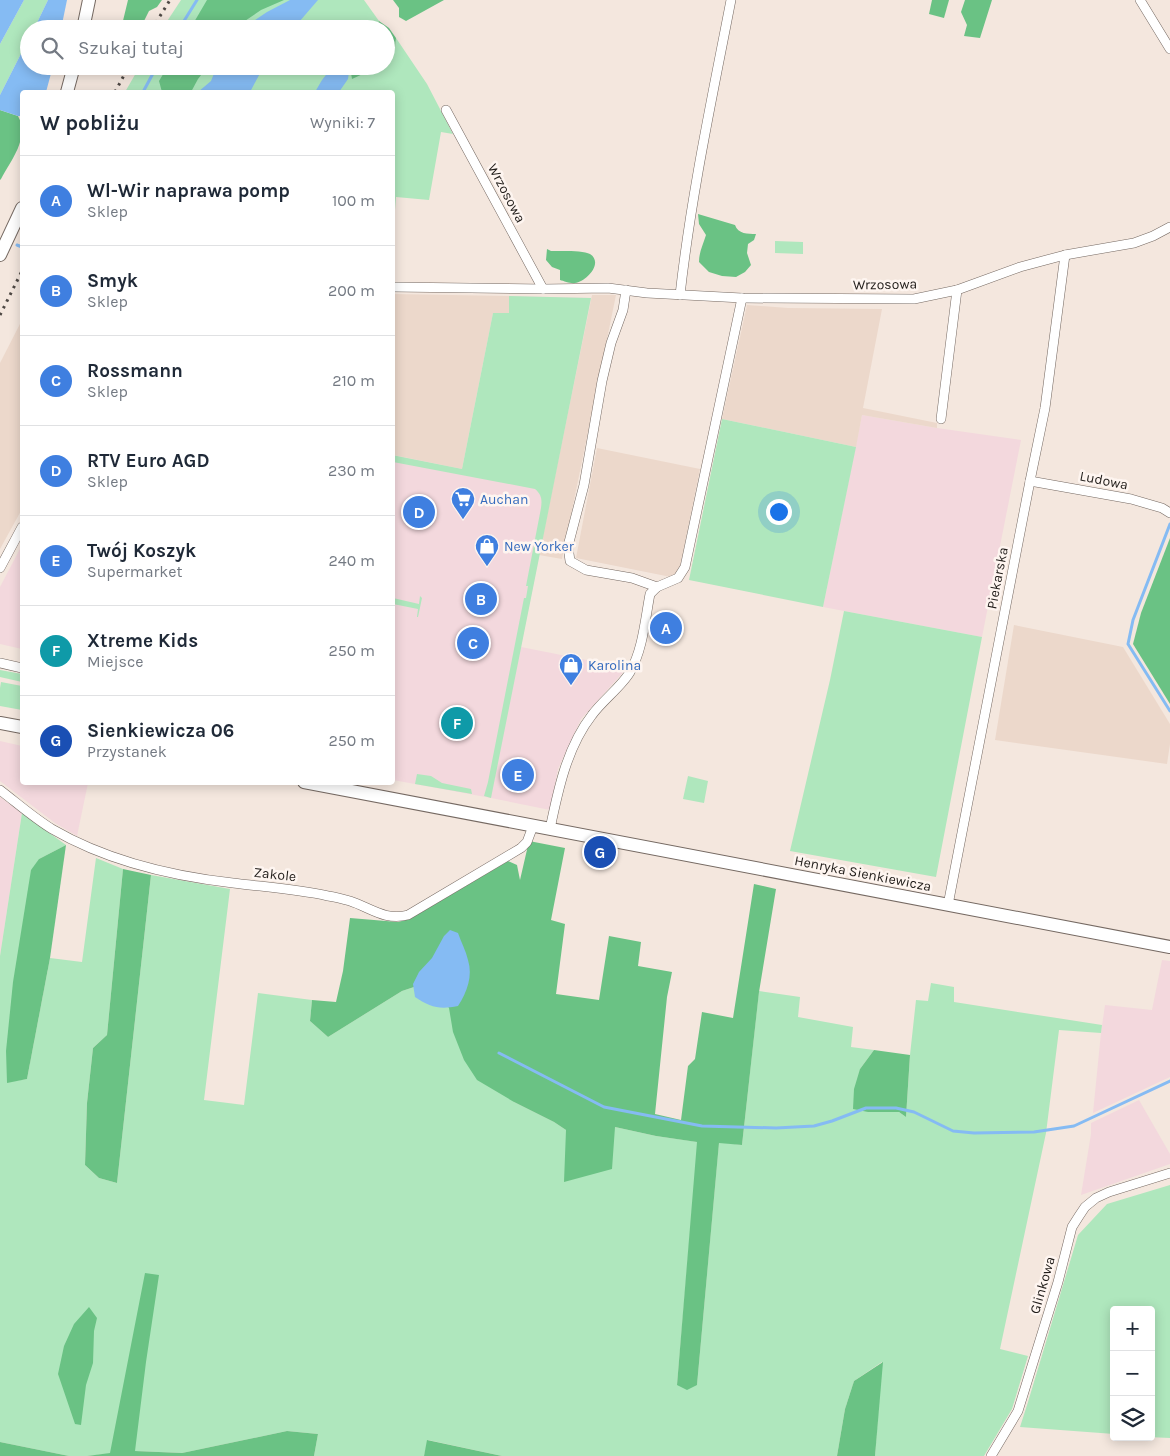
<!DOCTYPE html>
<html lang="pl">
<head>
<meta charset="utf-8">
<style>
  body { margin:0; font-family:Karla,sans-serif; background:#f6f6f7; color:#1f2937 }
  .controls { position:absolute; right:15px; bottom:15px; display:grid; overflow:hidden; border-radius:5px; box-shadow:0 2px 12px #0003 }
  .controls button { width:45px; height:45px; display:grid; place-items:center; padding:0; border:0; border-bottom:1px solid #e0e1e3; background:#fff; color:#1f2937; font:25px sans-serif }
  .you { position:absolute; left:778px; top:511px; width:18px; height:18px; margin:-12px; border:4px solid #fff; border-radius:50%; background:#1a73e8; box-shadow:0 0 0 8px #1a73e833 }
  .badge { display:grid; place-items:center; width:32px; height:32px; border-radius:50%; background:#2563eb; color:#fff; font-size:16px; font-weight:700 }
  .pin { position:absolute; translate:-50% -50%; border:2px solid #fff; box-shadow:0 1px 5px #0006 }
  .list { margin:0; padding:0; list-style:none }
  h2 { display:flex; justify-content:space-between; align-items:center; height:65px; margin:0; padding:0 20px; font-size:21px }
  h2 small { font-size:16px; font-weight:400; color:#747a83 }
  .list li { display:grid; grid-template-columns:32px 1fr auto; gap:15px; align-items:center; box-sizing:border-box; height:90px; padding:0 20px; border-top:1px solid #e0e1e3 }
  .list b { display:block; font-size:19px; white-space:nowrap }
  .list p { margin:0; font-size:16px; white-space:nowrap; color:#747a83 }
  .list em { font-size:16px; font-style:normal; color:#747a83 }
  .icon { flex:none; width:28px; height:28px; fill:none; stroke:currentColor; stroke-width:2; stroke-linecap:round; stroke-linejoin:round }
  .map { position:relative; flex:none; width:1170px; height:1456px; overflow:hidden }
  .search { position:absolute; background:#fff; box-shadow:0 2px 12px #0003; left:20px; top:20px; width:375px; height:55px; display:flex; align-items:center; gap:12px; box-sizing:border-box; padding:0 18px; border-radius:28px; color:#747a83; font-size:19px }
  .panel { position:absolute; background:#fff; box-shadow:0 2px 12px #0003; left:20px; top:90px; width:375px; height:695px; border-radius:5px }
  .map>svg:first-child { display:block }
  .commercial { fill:#f3d8dd }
  .built { fill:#ecd8cb }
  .green { fill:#afe7bd }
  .forest { fill:#6ac284 }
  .water { fill:#85bbf3 }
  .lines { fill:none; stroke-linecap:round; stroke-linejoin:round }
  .stream { stroke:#85bbf3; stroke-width:3 }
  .street-casing { stroke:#756962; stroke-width:10 }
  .secondary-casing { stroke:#756962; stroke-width:14 }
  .street { stroke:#fff; stroke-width:9 }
  .secondary { stroke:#fff; stroke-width:12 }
  .rail { stroke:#4e4844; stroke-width:3; stroke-dasharray:2.5 5; stroke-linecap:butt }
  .labels { text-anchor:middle; stroke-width:5; stroke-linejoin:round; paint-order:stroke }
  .street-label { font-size:14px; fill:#211d1a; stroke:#fef5f0 }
  .shop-label { font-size:14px; fill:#366cbe; stroke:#fef5f0; text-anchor:start }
</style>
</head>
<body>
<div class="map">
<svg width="1170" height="1456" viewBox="0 0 1170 1456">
  <rect width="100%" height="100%" fill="#f4e7de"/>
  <!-- commercial -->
  <g class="commercial">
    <path d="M509,296L591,298L521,647L627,668L581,719L558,769L550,810L491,798L393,780L392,455L462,469L509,313Z"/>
    <path d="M862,415L937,428L1021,440L982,637L823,607Z"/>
    <path d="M22,545V649L0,644V587Z"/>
    <path d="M0,741L22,746V782L88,783L77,836L55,823L0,781Z"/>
    <path d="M0,797L22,813L0,956Z"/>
    <path d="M1162,960L1170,961V1077L1093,1113L1101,1033L1105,1005L1152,1010Z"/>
    <path d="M1139,1100L1170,1154V1164L1081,1195L1091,1134V1123Z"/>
  </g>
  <!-- built -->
  <g class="built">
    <path d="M393,294L509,296V313H493L462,469L393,455Z"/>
    <path d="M592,295H616L562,559L539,555Z"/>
    <path d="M747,305L788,308L882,309L863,408L937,423V428L862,415L856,447L722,419Z"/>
    <path d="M22,320V509L0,549V363Z"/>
    <path d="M597,448L700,469L679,572L671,577L576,558Z"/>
    <path d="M1014,625L1123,647L1170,724V744L1167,764L995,740Z"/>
  </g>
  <!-- green -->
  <g class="green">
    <path d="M24,0H48L34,29H29V38L0,95V44Z"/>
    <path d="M181,0H364L379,21L374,29H162Z"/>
    <path d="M396,38L427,84L453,134L441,132L429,200L396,197L393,236L392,92H125L140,66H352L351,73H364L380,66H386V60L395,48Z"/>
    <path d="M775,241L803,242V254L775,253Z"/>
    <path d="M509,296L591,298L491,798L484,796L488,782L524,598H526L528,586H526L541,508C542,500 542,495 535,489L393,462L392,455L462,469L493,313H509Z"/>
    <path d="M722,419L856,447L823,607L689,580Z"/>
    <path d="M420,596L422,598L418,617H417L418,609L393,604V598L419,604Z"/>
    <path d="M844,611L982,637L936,877L790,851L830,680Z"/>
    <path d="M0,670L22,674V682L0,677Z"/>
    <path d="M1,682L22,686V710L0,706V688Z"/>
    <path d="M417,774L431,776L442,783L471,789L472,794L415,784Z"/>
    <path d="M688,776L708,781L704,803L683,799Z"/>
    <path d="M22,813L66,845L39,859L7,1082L27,1079L50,958L82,962L96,858L123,869L107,1035L93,1048L87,1103L85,1165L99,1178L117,1183L151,875L230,889L204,1100L244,1105L258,993L312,1000L310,1021L328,1037L402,991L429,982L448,986L514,1102L554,1122L566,1130L615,1127L656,1136L698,1142L677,1385H697L719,1142L742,1145L759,991L800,997L798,1017L853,1027L851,1047L874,1050L860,1069L868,1112H899L906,1117L910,1055L916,1000L928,1001L931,983L954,987V1002L1102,1025L1101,1033L1059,1030L1046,1133L1000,1349L1028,1356L1012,1409L984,1456H875L882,1362L854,1381L845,1409L837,1456H502L428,1440L424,1456H314L318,1434L287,1431L182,1453L135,1451L87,1456H69L0,1442V956Z"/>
    <path d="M1170,1185V1438L1148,1437H1151V1310H1114V1434L1020,1427L1028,1402L1078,1235L1107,1204Z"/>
  </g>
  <!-- forest -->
  <g class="forest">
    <path d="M128,0H162L157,7L149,11L140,29H121Z"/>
    <path d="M207,0H284L261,10L233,29H190Z"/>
    <path d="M393,0H444L406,21L399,17V8Z"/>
    <path d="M932,0H949L944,18L929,14Z"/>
    <path d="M965,0H992L980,38L964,36L967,25L961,12Z"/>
    <path d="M379,21L389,28L396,38L395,48L386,60V29H374Z"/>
    <path d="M168,66H208L198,79L191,92H162L159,81Z"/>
    <path d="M352,66H380L352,79L351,73Z"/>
    <path d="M0,110L18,116C30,138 11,160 1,179L0,180Z"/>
    <path d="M698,214L735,225C738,234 748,234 756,234L754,240L748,244L747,253L751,265L745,272L736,277L722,276L709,272L699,262C699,252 703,245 706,235L699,224Z"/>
    <path d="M547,249L551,251C560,251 583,250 590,254C604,263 586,282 575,283C571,284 564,281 560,280V270L552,267L546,260Z"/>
    <path d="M1170,538V704L1133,644L1141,613Z"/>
    <path d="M529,841L565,848L551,920L565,924L556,994L599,1000L609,936L641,942L638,966L672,972L667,997L655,1114L681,1120L688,1066L695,1059L702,1012L733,1018L754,884L776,889L759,992L742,1145L719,1143L697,1385L687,1390L677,1385L697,1142L656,1136L615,1127L612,1169L564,1182L566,1130L554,1122L514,1102L477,1080L464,1060L453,1032L449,1008L429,982L402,991L328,1037L310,1021L312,1000L336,1002L343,971L350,918L398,922L410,919L508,861L517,865L520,880Z"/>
    <path d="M66,845L50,958L27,1079L7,1083L6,1051L13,982L31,870L39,859Z"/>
    <path d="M123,869L151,875L117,1183L99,1178L85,1165L87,1103L93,1048L107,1035Z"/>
    <path d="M874,1050L910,1055L906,1117L899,1112H868L853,1109L854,1089L860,1069Z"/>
    <path d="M145,1273L159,1275L146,1362L135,1451L182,1453L287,1431L318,1434L314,1456H87L110,1453Z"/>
    <path d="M89,1307L97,1318L94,1331L93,1363L86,1385L81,1425L75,1424L58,1374L64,1346L74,1324Z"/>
    <path d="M883,1362L875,1456H837L845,1409L854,1381Z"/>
    <path d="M427,1440L502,1456H424Z"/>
    <path d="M0,1442L69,1456H0Z"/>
  </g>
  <!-- water -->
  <g class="water">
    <path d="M0,0H24L0,44Z"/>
    <path d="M48,0H67L61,29H34Z"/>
    <path d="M290,0H318L293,29H242L267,12Z"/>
    <path d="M29,38V66H53L46,92H22V116H18L0,110V95Z"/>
    <path d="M217,66H264L250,92H198L211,81Z"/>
    <path d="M333,66H350L348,79L339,92H315L322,80Z"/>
    <path d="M450,930L458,933C461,942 466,951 468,960C473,976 467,992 458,1006C439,1010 430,1007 415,997L413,984L419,972L432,958L444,936Z"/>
  </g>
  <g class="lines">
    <!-- stream -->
    <g class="stream">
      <path d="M179,29L197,0"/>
      <path d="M143,92L157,66"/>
      <path d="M17,245L22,247"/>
      <path d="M1170,524L1133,620L1128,644L1170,711"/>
      <path d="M499,1053L604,1107L702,1126L776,1128L814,1126L832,1121L866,1108H896L914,1112L953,1131L974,1133L1034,1132L1074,1126L1170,1081"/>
    </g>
    <!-- street casing -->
    <g class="street-casing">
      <g id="street">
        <path d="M1140,0L1170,49"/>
        <path d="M446,110L543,289"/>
        <path d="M392,287L543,289L608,288L647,293L742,298L914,299L957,290L1020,267L1065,255L1134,243L1153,236L1170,227"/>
        <path d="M626,290L623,310L611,343L602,381L584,485L568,546L570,561L586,570L632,578L657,587L678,578L685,567L742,298"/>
        <path d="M680,295C691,196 712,98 731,0"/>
        <path d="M941,419L957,290"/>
        <path d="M1030,481L1131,499L1162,508L1170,513"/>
        <path d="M0,568L22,527"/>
        <path d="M0,663L22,668"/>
        <path d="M0,790C17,803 34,818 52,829C107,861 171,876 233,883C265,887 297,889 328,896C335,897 343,899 350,901C371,908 385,921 408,915L521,848L527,842L533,826"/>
        <path d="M550,829C558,790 567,747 592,715C602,701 622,686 630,672C643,649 645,620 650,594L657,587"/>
        <path d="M948,905L1030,481L1045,408L1065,255"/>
        <path d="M991,1456L1018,1411L1058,1282L1072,1227L1079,1216L1085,1207L1096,1198L1109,1192L1170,1173"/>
      </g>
    </g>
    <!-- secondary casing -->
    <g class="secondary-casing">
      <g id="secondary">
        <path d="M83,29L89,0"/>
        <path d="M67,92L74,66"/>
        <path d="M0,255L22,208"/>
        <path d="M0,723L22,727"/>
        <path d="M304,782L1170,947"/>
      </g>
    </g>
    <!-- street -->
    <use href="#street" class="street"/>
    <!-- secondary -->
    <use href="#secondary" class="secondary"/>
    <!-- rail -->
    <g class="rail">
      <path d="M152,29L170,0"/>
      <path d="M115,92L129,66"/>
      <path d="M0,315L22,271"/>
    </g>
  </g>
  <!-- icons -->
  <defs>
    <g id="supermarket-pin" transform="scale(1.25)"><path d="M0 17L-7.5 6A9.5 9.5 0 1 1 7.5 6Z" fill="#3f7fe0" stroke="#fef5f0"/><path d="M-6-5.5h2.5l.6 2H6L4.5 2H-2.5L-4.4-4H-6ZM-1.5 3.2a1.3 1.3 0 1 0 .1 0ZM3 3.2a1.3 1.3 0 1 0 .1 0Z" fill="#fff"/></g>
    <g id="shop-pin" transform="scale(1.25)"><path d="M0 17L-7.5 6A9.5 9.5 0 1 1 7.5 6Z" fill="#3f7fe0" stroke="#fef5f0"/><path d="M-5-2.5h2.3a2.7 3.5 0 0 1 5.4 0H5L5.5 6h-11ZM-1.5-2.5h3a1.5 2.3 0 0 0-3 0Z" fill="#fff"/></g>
  </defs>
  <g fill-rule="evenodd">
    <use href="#supermarket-pin" x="463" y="499"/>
    <use href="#shop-pin" x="487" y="546"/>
    <use href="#shop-pin" x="571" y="665"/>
  </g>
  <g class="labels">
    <!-- street labels -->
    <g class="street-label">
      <text transform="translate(507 193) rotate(62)" y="5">Wrzosowa</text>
      <text transform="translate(885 284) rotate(-1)" y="5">Wrzosowa</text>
      <text transform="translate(1104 480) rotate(11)" y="5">Ludowa</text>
      <text transform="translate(997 578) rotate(-79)" y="5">Piekarska</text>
      <text transform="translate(863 873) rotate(11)" y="5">Henryka Sienkiewicza</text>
      <text transform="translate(275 874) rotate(6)" y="5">Zakole</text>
      <text transform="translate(1042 1285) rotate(-74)" y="5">Glinkowa</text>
    </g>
    <!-- shop labels -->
    <g class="shop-label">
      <text x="480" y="504">Auchan</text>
      <text x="504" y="551">New Yorker</text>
      <text x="588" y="670">Karolina</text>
    </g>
  </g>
</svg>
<div class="controls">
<button>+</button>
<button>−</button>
<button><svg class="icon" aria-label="layers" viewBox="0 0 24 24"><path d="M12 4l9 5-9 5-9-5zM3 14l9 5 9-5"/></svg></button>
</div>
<div class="you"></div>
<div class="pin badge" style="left:666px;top:628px;background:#3f7fe0">A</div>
<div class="pin badge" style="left:481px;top:599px;background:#3f7fe0">B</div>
<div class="pin badge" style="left:473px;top:643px;background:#3f7fe0">C</div>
<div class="pin badge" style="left:419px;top:512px;background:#3f7fe0">D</div>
<div class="pin badge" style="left:518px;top:775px;background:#3f7fe0">E</div>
<div class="pin badge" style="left:457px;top:723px;background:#0f9aa8">F</div>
<div class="pin badge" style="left:600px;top:852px;background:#1a4fb4">G</div>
<div class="search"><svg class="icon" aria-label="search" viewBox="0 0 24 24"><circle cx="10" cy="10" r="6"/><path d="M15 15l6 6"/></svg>Szukaj tutaj</div>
<section class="panel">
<h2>W pobliżu<small>Wyniki: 7</small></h2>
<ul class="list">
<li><span class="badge" style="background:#3f7fe0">A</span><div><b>Wl-Wir naprawa pomp</b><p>Sklep</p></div><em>100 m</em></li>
<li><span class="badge" style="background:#3f7fe0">B</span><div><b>Smyk</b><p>Sklep</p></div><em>200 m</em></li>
<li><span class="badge" style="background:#3f7fe0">C</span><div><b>Rossmann</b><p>Sklep</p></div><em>210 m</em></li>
<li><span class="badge" style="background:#3f7fe0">D</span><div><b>RTV Euro AGD</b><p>Sklep</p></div><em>230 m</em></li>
<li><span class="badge" style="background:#3f7fe0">E</span><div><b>Twój Koszyk</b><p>Supermarket</p></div><em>240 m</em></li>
<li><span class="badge" style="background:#0f9aa8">F</span><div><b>Xtreme Kids</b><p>Miejsce</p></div><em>250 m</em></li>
<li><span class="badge" style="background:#1a4fb4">G</span><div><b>Sienkiewicza 06</b><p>Przystanek</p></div><em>250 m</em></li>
</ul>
</section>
</div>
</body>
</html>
